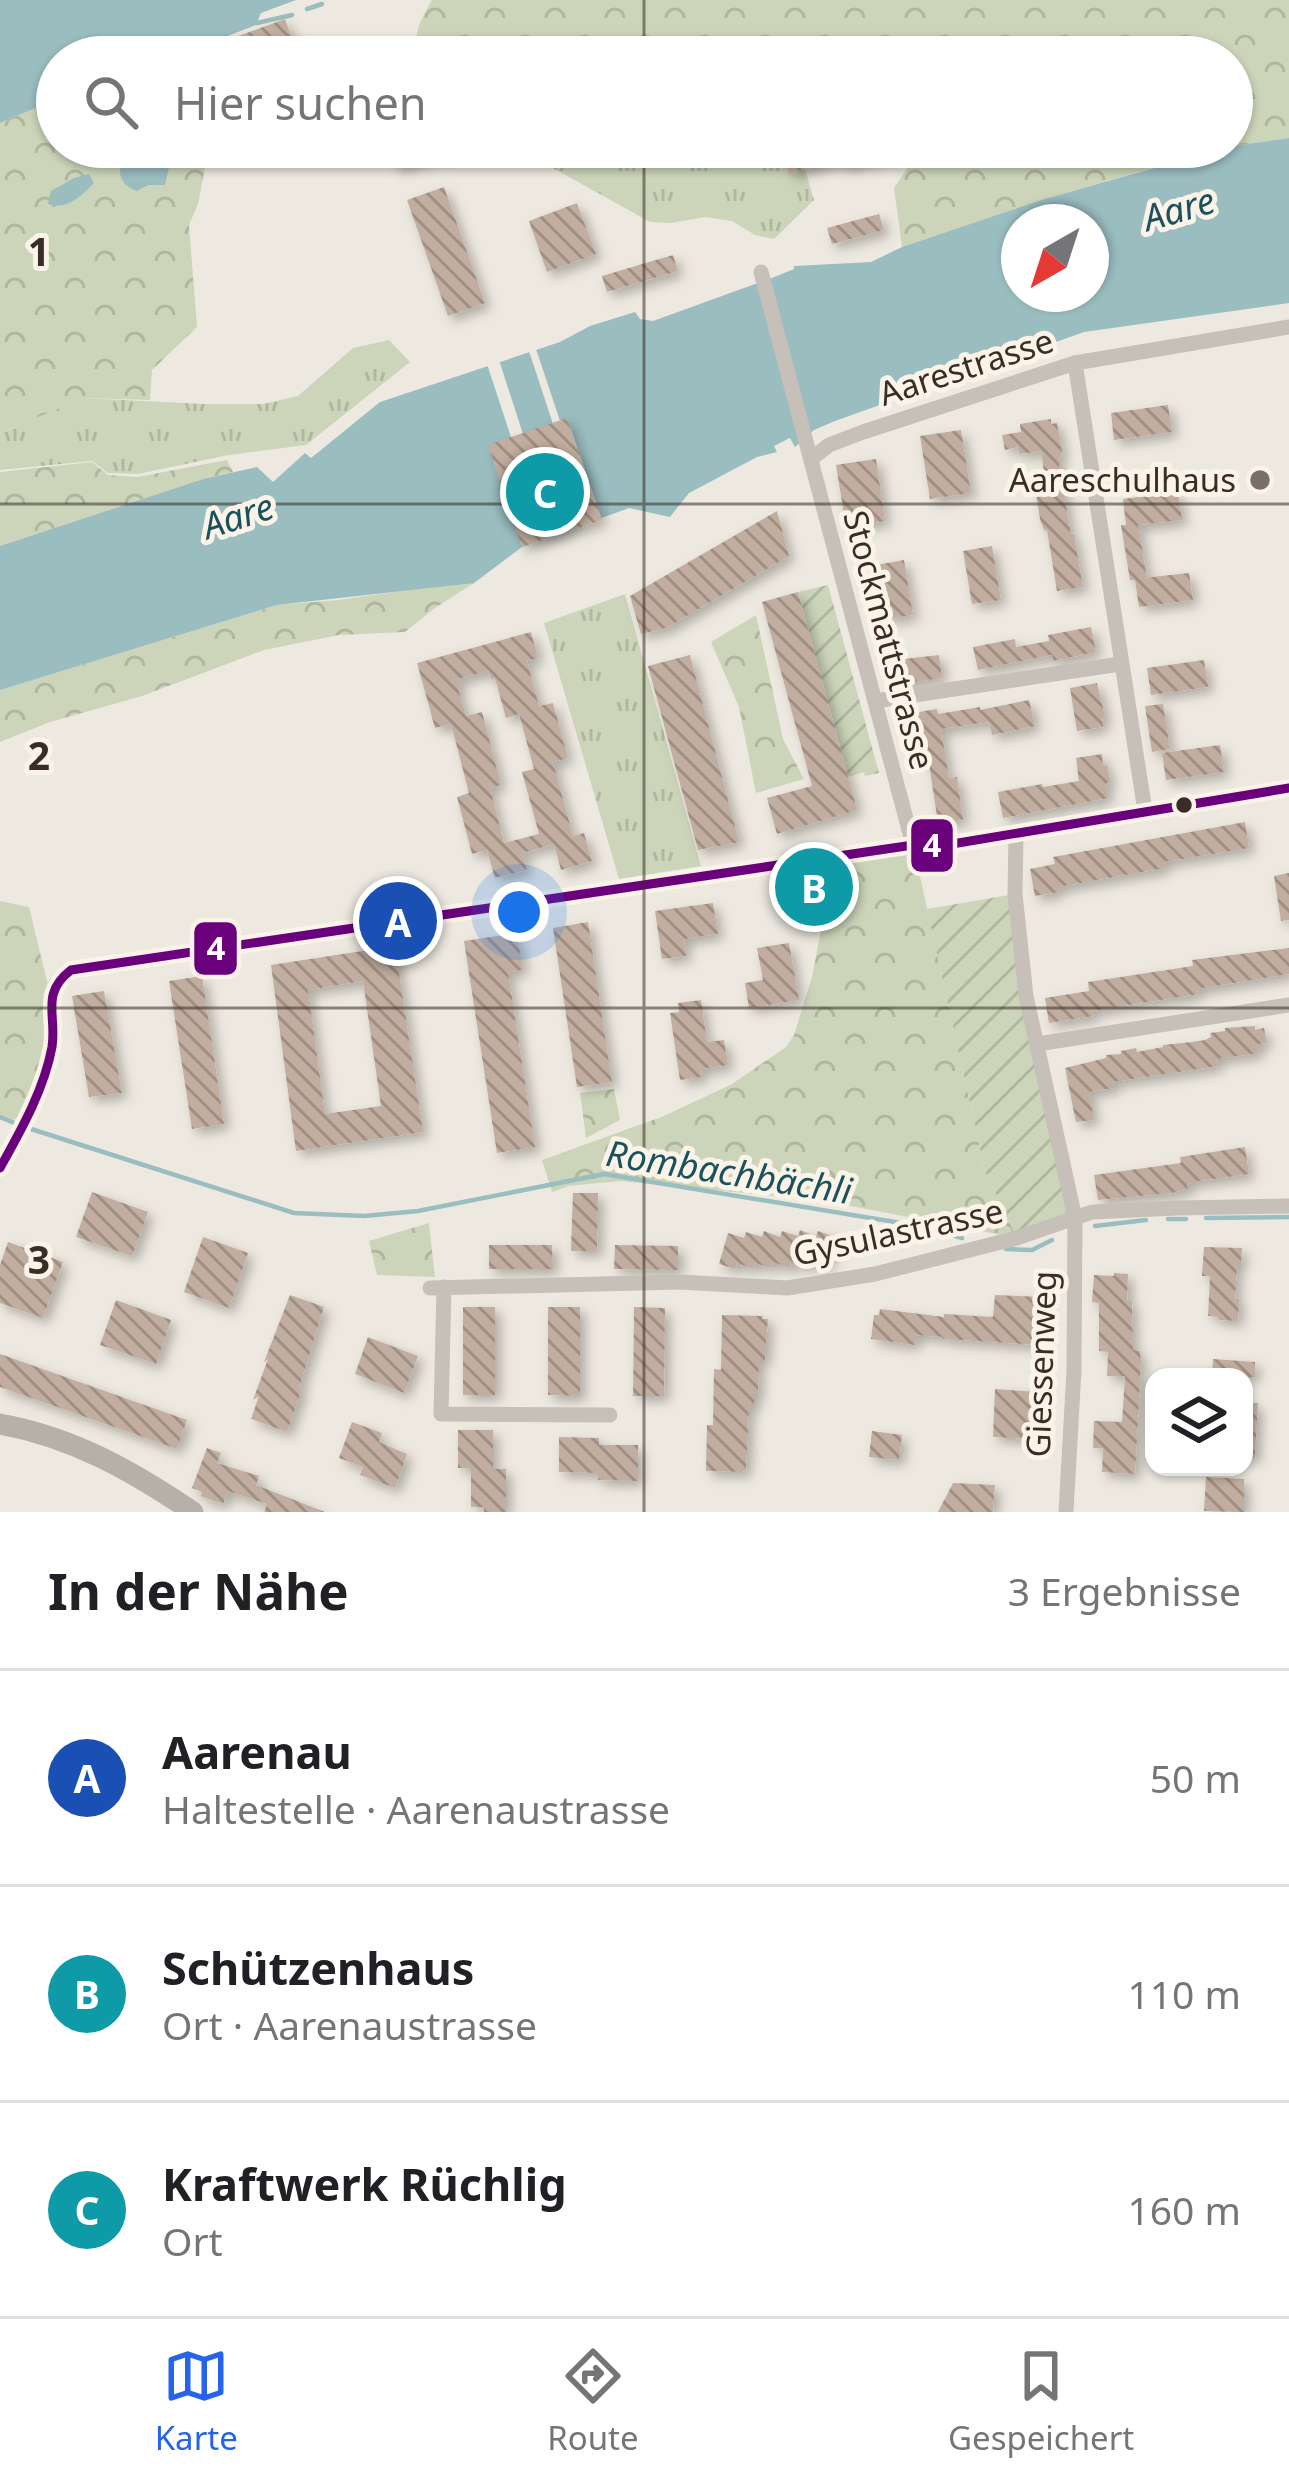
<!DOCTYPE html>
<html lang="de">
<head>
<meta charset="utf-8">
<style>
  body { margin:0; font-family:"Noto Sans",sans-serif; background:#f2f2f2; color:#202124 }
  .controls { position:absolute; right:36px; bottom:36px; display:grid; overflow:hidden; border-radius:24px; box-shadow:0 3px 9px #0004 }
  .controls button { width:108px; height:108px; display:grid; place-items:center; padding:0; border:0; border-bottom:3px solid #e0e0e0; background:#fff; color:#202124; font:60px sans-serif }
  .compass { position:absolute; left:1001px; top:204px; width:108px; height:108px; border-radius:50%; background:#fff; box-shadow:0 3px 9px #0004; rotate:219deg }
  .you { position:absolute; left:519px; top:912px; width:42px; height:42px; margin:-30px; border:9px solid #fff; border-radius:50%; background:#1a73e8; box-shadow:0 0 0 18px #1a73e833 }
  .badge { display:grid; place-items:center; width:78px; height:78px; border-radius:50%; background:#2563eb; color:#fff; font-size:39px; font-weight:700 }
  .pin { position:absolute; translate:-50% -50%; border:6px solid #fff; box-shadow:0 3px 12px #0006 }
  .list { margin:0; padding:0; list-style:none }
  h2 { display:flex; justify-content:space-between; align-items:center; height:156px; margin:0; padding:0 48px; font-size:51px }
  h2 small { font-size:39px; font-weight:400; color:#757577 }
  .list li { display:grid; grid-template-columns:78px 1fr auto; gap:36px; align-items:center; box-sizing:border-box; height:216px; padding:0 48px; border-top:3px solid #e0e0e0 }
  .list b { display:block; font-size:45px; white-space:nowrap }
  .list p { margin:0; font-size:39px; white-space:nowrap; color:#757577 }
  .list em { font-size:39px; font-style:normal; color:#757577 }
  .icon { flex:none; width:66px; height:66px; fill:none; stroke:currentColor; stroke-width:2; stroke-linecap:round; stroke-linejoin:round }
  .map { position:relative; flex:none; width:1289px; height:1512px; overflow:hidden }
  .search { position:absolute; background:#fff; box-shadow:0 3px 9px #0004; left:36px; right:36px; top:36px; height:132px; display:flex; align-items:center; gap:30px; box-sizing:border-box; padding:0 42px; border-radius:66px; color:#757577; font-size:45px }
  .sheet { height:804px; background:#fff }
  nav { display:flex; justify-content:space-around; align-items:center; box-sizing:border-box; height:168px; border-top:3px solid #e0e0e0; background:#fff; font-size:33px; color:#757577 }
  nav a { display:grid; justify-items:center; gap:6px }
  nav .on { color:#2563eb }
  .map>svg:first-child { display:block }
  .grass { fill:url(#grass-tufts) }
  .forest { fill:url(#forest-crowns) }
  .garden { fill:url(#garden-furrows) }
  .water { fill:#9abdc0; fill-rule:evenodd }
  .pier { fill:#ede9e0 }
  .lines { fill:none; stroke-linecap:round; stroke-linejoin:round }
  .stream { stroke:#9abdc0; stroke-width:4.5 }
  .building { fill:url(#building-back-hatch); fill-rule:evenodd; filter:url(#shadow) }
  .minor { stroke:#c6c0b9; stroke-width:15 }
  .secondary { stroke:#b7b0a9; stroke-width:21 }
  .bus-1-casing { stroke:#fbf3e7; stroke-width:18 }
  .bus-1 { stroke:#6b007d; stroke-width:9 }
  .grid { fill:none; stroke:#382e27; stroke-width:3; stroke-opacity:0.55 }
  .poi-dot { fill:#776f68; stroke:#fbf3e7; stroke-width:4.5 }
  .bus-dot { fill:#382e27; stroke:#fbf3e7; stroke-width:4.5 }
  .labels { text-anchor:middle; stroke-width:10; stroke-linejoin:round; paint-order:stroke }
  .street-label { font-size:33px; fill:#382e27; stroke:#fbf3e7 }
  .poi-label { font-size:33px; fill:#382e27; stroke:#fbf3e7; text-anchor:end }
  .water-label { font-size:36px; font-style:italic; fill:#19515c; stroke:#fbf3e7 }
  .grid-label { font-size:39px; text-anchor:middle; font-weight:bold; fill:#382e27; stroke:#fbf3e7; stroke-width:10; stroke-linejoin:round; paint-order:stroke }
  .line-badge { stroke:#fbf3e7; stroke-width:4.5 }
  .badge-label { font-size:33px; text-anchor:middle; font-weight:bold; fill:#fff }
</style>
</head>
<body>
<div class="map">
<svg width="1289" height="1512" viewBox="0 0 1289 1512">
  <defs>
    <pattern id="grass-tufts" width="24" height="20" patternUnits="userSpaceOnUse" patternTransform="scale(3)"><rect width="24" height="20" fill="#ccd5b9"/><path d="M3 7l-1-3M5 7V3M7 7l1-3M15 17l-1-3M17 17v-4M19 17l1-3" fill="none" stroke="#b0b79f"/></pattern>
    <pattern id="forest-crowns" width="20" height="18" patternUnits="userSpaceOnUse" patternTransform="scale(3)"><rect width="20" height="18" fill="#ccd5b9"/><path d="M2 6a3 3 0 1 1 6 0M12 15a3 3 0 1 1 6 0" fill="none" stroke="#b0b79f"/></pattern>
    <pattern id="garden-furrows" width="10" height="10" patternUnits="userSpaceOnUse" patternTransform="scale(3)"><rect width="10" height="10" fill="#ccd5b9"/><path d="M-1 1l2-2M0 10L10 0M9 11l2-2" fill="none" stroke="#b0b79f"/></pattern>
    <pattern id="building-back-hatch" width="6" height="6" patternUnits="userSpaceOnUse" patternTransform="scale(3)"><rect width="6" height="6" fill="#c2aea0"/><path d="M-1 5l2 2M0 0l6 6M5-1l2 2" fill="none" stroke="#9f8e82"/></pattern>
    <filter id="shadow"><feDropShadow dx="5.5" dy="5.5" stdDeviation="6" flood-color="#0004"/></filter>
  </defs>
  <rect width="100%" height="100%" fill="#ede9e0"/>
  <!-- grass -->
  <g class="grass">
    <path d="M725,45L827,57H630Z"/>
    <path d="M515,147H781L789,173L805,169L814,200L774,239L755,235L732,221L705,217L671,223L650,222Z"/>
    <path d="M389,340L410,362L306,445L229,455L138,474L108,473L92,461L0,470V433L84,398L204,404H263L298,396L353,348Z"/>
    <path d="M625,594L701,866L619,879L544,623Z"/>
  </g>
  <!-- forest -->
  <g class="forest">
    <path d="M432,0H1289V138L1232,146V57H828L725,45L630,57H422C409,38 422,17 432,0Z"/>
    <path d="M57,99V147H135L131,148L164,151L156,147H209L198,204L189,225L197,327L152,370L150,400L84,398L0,433V123Z"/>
    <path d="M921,147H1226L1041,200L902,247L894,188Z"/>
    <path d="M227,460L233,472L203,479L0,546V472L92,462L108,475L137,477Z"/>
    <path d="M457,583H474L435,608L405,632L339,635L264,650L142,696L50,722L0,742V690L277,605L338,600Z"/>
    <path d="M756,615L783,739L804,779L756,793L739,707L711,642Z"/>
    <path d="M913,845L985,1171L1017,1238L825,1201L620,1181L569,1186L552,1192L542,1160L664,1116L732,1084L786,1047L794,1035L812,977L835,857Z"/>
    <path d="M0,901L29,907L51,998L54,1032L29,1109L14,1120L0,1116Z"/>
    <path d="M614,1089L620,1120L586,1138L580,1093Z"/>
    <path d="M429,1223L435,1277L377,1275L369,1241Z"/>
  </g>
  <!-- garden -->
  <g class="garden">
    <path d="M828,585L879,773L865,776L864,772L848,777L798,592Z"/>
    <path d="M1015,894L1019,947L1075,1218L1017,1238L985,1171L927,909Z"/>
  </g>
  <!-- water -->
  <g class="water">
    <path d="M0,0H296L261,13L256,25L220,39L226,57H57V99L0,123Z"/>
    <path d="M1289,138V303L1084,332L835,421L814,430L795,447L790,438L774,446L777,452L757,457L689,493L670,517L629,508L522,547L474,583L277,605L0,690V546L203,479L257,467L273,482L305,453L311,458L380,402L560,342L590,326L635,312L640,319L653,321L777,276L794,269V266L871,262L902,247L1041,200L1232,146ZM1019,222H1091V294H1019Z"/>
    <path d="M156,147L164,151L169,167L165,185H148L137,191C115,184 116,163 131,148Z"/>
    <path d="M89,174L94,183C80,197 68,210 48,204L51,191L74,178Z"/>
  </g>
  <!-- pier -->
  <g class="pier">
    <path d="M535,346L560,421L553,424L528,348Z"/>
    <path d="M498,357L523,434L511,437L486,361Z"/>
  </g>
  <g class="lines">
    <!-- stream -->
    <g class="stream">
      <path d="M307,9L322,4"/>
      <path d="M257,23L292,15"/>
      <path d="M0,1117L17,1124"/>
      <path d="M28,1128L294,1213L364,1216L418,1211L604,1174L925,1227L962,1238"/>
      <path d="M1206,1218L1289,1217"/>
      <path d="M1168,1219H1186"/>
      <path d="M1095,1226L1146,1220"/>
      <path d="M1006,1249L1032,1250L1052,1240"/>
    </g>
  </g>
  <!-- building -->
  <g class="building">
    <path d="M285,19L293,42L253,57H231L225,41Z"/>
    <path d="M390,147H452V149L397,168Z"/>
    <path d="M781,147H899V151L843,167L841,159L789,174Z"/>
    <path d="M444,187L485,303L448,316L407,200Z"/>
    <path d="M577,203L596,254L547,272L529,221Z"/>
    <path d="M879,214L884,230L832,244L827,228Z"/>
    <path d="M673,255L678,271L607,292L602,276Z"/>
    <path d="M1168,405L1172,432L1114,440L1111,413Z"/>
    <path d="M567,418L602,520L522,547L488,445Z"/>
    <path d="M1051,419V424L1057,423L1062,451L1061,457L1058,458L1071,535H1074L1083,587L1057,591L1047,530H1044L1040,519L1035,487L1046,485L1041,451L1019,454L1018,447L1005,450L1002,435L1021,432L1020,424Z"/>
    <path d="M961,430L971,493L930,499L920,436Z"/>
    <path d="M876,459L885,521L846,527L836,465Z"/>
    <path d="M1178,492L1182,520L1138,525L1147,578H1143L1189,573L1193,600L1139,607L1135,580H1130L1121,525H1126L1123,499Z"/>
    <path d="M777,511L789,556L666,628L641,634L630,596Z"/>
    <path d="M992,546L1001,600L972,604L963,551Z"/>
    <path d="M904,560L913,615L885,619L876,565Z"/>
    <path d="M798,592L857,810L777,834L767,798L812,786L762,602Z"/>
    <path d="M1091,627L1096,652L1053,661L1052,655L978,670L973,647L1015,639L1016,647L1049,641L1048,635Z"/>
    <path d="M531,632L538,658L527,661L539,706L553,703L568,758L553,762L573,836L584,833L592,861L561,870L554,844L522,853L527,870L495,878L487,850L472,854L457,797L469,793L451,724L435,728L417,663ZM489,671L491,679L495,678L506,718L519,714L534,769L522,772L539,834L504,843L490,788L501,785L482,712L466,716L458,688L461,687L458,679Z"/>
    <path d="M690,655L739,842L698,850L648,666Z"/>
    <path d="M939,655L942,678L899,684L896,660Z"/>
    <path d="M1204,660L1208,687L1151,695L1147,668Z"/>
    <path d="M1097,683L1105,717H1102L1103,727L1077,731L1070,688Z"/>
    <path d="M1029,700L1035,726L992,735L989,722L941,729L949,778L957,777L963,820L938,823L928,757L919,758L912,713L937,709L938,714L980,707V710Z"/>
    <path d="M1163,704L1170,749L1152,752L1145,706Z"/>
    <path d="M1220,745L1224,772L1166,780L1162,753Z"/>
    <path d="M1102,754L1103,766H1107L1109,775L1110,782L1106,783L1108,798L1003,818L998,792L1042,784L1043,787L1079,781L1076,758Z"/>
    <path d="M1245,822L1249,848L1164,862L1165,868L1058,887L1059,892L1035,896L1030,869L1055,864L1053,857Z"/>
    <path d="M817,871L836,874L832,905L793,900L796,874Z"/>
    <path d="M1289,873V920L1281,921L1274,876Z"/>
    <path d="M713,903L718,934L684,939L686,956L662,959L655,911Z"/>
    <path d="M588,922L612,1082L577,1087L553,928Z"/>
    <path d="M517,933L523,970L508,972L535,1147L497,1153L464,941Z"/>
    <path d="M789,943L799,1000L749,1008L745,983L763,980L757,948Z"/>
    <path d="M395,946L423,1132L296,1151L271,965ZM363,981L381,1106L325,1114L308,990Z"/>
    <path d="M1289,948V974L1197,989L1198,994L1092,1011L1093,1016L1049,1023L1045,998L1089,991L1088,982L1193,966L1192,960Z"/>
    <path d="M202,976L224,1124L192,1129L169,981Z"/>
    <path d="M104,991L122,1093L89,1097L72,996Z"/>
    <path d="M701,1000L707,1042L724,1040L728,1065L701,1069L702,1077L680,1080L670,1013L679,1012L678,1003Z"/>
    <path d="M1255,1026V1030L1264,1028L1267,1043L1257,1044L1259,1053L1217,1059L1218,1066L1113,1082L1114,1088L1089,1092L1094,1120L1076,1122L1065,1068L1106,1058V1055L1121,1054V1051L1136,1048L1137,1052L1163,1047V1045L1192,1042L1205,1040L1211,1037L1210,1033L1225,1031V1028Z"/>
    <path d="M1245,1147L1249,1174L1193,1182L1187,1185L1188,1189L1172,1193L1098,1200L1094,1175L1181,1163L1180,1157Z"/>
    <path d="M92,1192L148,1212L132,1256L76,1237Z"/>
    <path d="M573,1193H598L597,1251H571Z"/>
    <path d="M800,1230L816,1236L818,1231L839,1238L825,1267L809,1261L807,1267L791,1262L789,1268L773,1262L771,1268L755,1263L753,1269L737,1263L735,1269L719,1264L728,1233L744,1238L746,1232L762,1237L764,1231L780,1237L782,1231L798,1236Z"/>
    <path d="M203,1237L248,1253L229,1308L184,1292Z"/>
    <path d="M8,1242L63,1262L43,1318L0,1303V1265Z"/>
    <path d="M489,1245H552L553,1269H489Z"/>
    <path d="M615,1245L678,1246V1270L614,1269Z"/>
    <path d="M1204,1247L1242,1248L1241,1264H1237L1235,1299H1239L1238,1321L1219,1320V1317L1208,1316L1210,1276H1202Z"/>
    <path d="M1114,1273L1128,1274L1127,1301H1132L1133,1350L1140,1351L1141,1362L1135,1474L1102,1472L1103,1448H1093L1094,1421L1122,1422L1125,1376H1107L1108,1352L1099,1351V1303L1092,1302L1094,1275L1114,1276Z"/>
    <path d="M290,1295L324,1307L299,1388L302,1389L287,1432L251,1419L259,1396L253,1400L268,1359L264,1362Z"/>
    <path d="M995,1295L1043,1297L1040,1345L943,1339V1337L916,1335L915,1345L871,1339L874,1315H879L880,1309L944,1317V1314L993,1317Z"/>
    <path d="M116,1300L171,1320L156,1364L100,1345Z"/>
    <rect x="463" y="1307" width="32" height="88"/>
    <path d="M548,1307H580V1396L548,1395Z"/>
    <path d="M634,1307L665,1308L664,1396H633Z"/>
    <path d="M722,1315L763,1316L762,1319H768L765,1360H759L758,1395H754V1407H749L746,1470L741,1472L706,1471L707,1425H713L714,1369L721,1370Z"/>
    <path d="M368,1337L418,1356L404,1393L355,1374Z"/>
    <path d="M0,1354L187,1420L177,1449L0,1387Z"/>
    <path d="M1213,1359L1255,1362V1377H1212Z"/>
    <path d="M995,1389L1037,1392L1035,1439L993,1437Z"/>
    <path d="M1244,1403H1258L1255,1458H1244Z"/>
    <path d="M352,1422L382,1433L379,1442L407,1454L395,1488L360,1475L363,1467L339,1458Z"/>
    <path d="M458,1430H493V1469H506V1512H484V1507H471V1468H458Z"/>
    <path d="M872,1431L902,1435L899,1460L869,1457Z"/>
    <path d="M559,1437L599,1438V1445H638V1481L598,1480V1473L559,1472Z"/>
    <path d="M207,1448L221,1453L217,1463L259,1476L256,1485L325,1512H264L267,1504L228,1491L223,1504L201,1496L202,1492L192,1488Z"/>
    <path d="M1206,1477L1244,1479V1512L1204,1511Z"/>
    <path d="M953,1483L995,1485L993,1512H938Z"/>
  </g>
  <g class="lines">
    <!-- minor -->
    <g class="minor">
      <path d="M761,272L913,845"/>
      <path d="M1075,363L1145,811"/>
      <path d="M811,459L829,445L863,432L1075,363L1289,327"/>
      <path d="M875,701L1120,664"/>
      <path d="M1016,834L1015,894L1026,996L1075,1218L1074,1370L1066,1512"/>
      <path d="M1037,1044L1289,1005"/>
      <path d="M0,1168C20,1131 44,1088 52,1046C58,1016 37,991 71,970L913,845L940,846L1289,788"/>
      <path d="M444,1287L441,1414L610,1415"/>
      <path d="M430,1288L680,1282L787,1288L875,1274L1017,1238L1092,1212L1177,1208L1289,1206"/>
    </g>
    <!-- secondary -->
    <path class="secondary" d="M0,1424C73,1437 132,1471 193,1512"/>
    <!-- bus-1 casing -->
    <g class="bus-1-casing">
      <path id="bus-1" d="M0,1168C21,1130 44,1090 52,1047C57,1015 40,994 71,970L913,845L940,846L1289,788"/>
    </g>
    <!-- bus-1 -->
    <use href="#bus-1" class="bus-1"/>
  </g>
  <!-- grid -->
  <path class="grid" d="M644,0V57M644,147V1512M0,504H1289M0,1008H1289"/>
  <!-- markers -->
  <circle class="poi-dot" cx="1260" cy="480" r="12"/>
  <circle class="bus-dot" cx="1184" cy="805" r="10"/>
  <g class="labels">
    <!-- street labels -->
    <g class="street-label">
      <text transform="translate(966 367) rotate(-18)" y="12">Aarestrasse</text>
      <text transform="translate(889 640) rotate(75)" y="12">Stockmattstrasse</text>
      <text transform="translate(898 1232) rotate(-12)" y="12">Gysulastrasse</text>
      <text transform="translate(1041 1364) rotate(-88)" y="12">Giessenweg</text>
    </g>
    <!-- poi labels -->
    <g class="poi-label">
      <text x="1236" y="492">Aareschulhaus</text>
    </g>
    <!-- water labels -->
    <g class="water-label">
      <text transform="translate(1179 209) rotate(-16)" y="13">Aare</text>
      <text transform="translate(238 516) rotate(-18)" y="13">Aare</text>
      <text transform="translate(729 1172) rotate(9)" y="13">Rombachbächli</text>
    </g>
  </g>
  <g class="grid-label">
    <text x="39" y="266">1</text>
    <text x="39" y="770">2</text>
    <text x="39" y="1274">3</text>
  </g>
  <g class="line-badge">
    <rect x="909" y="817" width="46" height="57" rx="12" fill="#6b007d"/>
    <rect x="192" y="920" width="47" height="57" rx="12" fill="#6b007d"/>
  </g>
  <g class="badge-label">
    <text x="932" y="857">4</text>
    <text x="216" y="960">4</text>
  </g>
</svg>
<div class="controls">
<button><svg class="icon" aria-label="layers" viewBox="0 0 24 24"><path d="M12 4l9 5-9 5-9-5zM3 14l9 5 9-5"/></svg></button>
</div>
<svg class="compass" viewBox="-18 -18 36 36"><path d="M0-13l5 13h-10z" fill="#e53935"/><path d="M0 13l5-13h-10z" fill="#757577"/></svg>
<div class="you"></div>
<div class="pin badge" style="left:398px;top:921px;background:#1a4fb4">A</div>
<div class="pin badge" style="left:814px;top:887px;background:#0f9aa8">B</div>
<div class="pin badge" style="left:545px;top:492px;background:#0f9aa8">C</div>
<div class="search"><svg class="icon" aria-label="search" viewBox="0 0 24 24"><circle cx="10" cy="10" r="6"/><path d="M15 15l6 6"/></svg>Hier suchen</div>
</div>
<section class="sheet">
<h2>In der Nähe<small>3 Ergebnisse</small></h2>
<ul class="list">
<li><span class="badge" style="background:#1a4fb4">A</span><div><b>Aarenau</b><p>Haltestelle · Aarenaustrasse</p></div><em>50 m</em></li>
<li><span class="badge" style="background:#0f9aa8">B</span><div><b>Schützenhaus</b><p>Ort · Aarenaustrasse</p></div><em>110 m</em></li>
<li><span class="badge" style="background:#0f9aa8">C</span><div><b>Kraftwerk Rüchlig</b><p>Ort</p></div><em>160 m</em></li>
</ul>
</section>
<nav>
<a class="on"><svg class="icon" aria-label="map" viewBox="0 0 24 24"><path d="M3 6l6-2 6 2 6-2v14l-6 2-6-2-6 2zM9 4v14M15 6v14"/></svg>Karte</a>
<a><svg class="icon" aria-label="directions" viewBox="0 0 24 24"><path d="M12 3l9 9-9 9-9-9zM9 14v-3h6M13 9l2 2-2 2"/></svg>Route</a>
<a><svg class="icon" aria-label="saved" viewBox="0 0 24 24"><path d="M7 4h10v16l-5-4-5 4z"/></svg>Gespeichert</a>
</nav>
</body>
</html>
